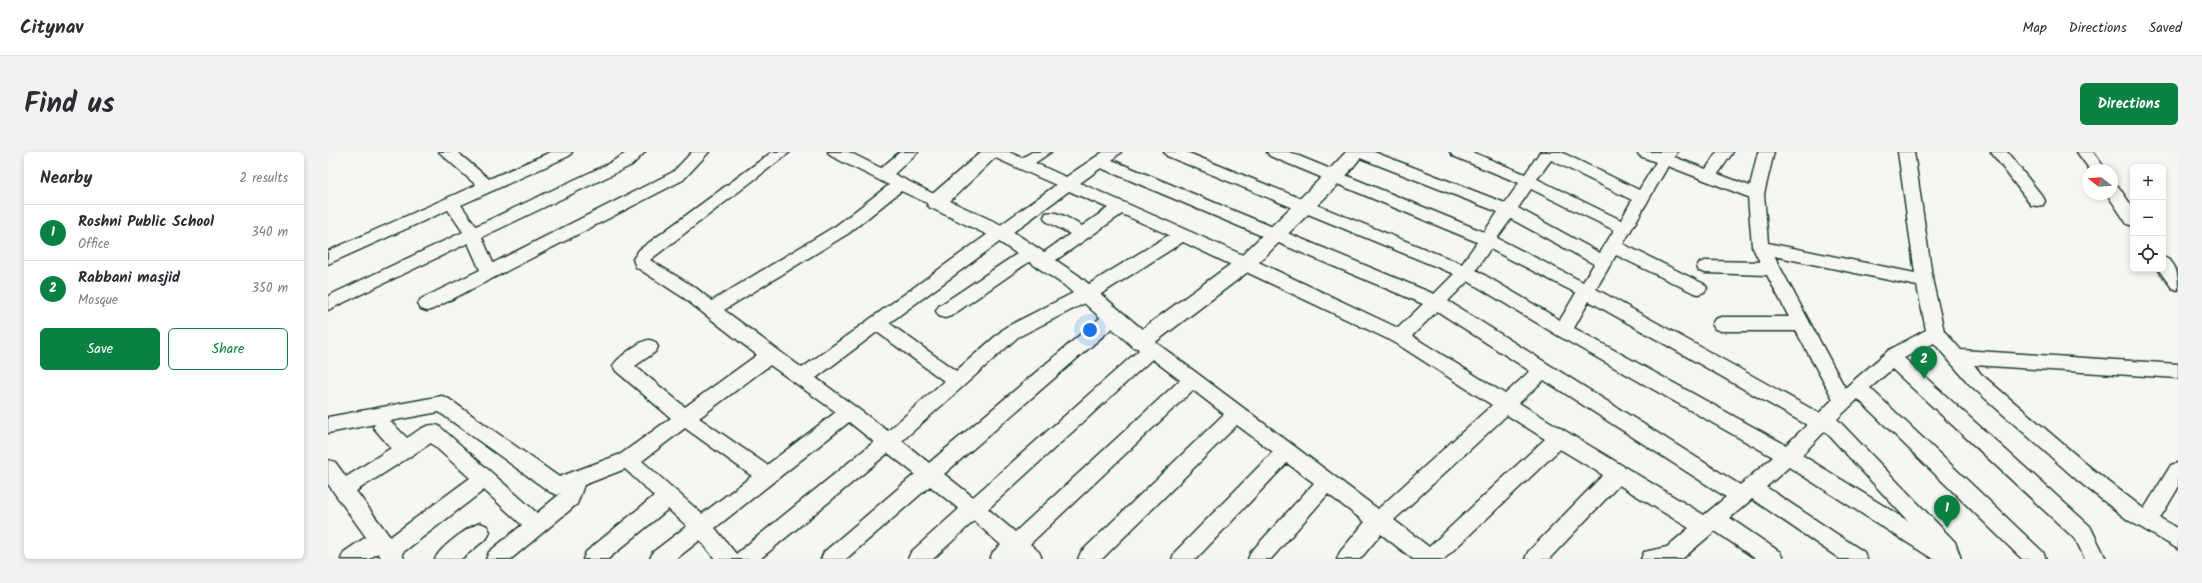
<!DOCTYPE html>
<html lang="en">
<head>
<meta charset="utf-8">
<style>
  body { margin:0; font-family:Kalam,sans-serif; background:#f2f2f3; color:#2b2b33 }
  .controls { position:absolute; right:12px; top:12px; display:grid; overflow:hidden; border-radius:6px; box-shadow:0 2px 6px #0003 }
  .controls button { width:36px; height:36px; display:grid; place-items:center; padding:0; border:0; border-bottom:1px solid #e1e1e2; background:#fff; color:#2b2b33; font:20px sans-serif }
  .compass { position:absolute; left:1754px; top:12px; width:36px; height:36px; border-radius:50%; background:#fff; box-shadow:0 2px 6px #0003; rotate:287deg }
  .you { position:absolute; left:762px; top:178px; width:14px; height:14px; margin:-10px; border:3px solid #fff; border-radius:50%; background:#1a73e8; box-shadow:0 0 0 6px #1a73e833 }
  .badge { display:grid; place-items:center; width:26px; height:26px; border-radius:50%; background:#0b8043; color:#fff; font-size:13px; font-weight:700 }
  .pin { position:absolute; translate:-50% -33px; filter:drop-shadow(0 1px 2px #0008) }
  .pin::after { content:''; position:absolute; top:21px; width:14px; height:12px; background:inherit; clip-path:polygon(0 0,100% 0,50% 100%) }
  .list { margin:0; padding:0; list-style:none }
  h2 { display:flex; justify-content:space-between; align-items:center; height:52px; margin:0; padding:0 16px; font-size:17px }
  h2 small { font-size:13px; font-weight:400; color:#7c7c81 }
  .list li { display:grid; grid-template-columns:26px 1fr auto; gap:12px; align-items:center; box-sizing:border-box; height:56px; padding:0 16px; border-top:1px solid #e1e1e2 }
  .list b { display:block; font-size:15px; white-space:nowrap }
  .list p { margin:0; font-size:13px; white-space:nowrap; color:#7c7c81 }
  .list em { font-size:13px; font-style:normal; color:#7c7c81 }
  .actions { display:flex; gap:8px; padding:12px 16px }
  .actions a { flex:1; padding:9px 0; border:1px solid #0b8043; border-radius:6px; text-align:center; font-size:14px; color:#0b8043 }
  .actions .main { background:#0b8043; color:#fff }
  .icon { flex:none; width:22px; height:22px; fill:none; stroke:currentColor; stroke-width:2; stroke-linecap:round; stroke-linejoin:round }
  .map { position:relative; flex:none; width:1850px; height:407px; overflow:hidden; border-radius:6px }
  header { display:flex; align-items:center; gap:24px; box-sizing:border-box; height:56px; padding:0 20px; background:#fff; border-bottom:1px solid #e1e1e2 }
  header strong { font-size:19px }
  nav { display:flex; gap:22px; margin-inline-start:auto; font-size:14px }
  .intro { display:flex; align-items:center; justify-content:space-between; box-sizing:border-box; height:96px; padding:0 24px }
  h1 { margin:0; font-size:28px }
  .button { padding:10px 18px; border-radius:6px; background:#0b8043; color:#fff; font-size:14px; font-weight:700 }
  main { display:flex; gap:24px; padding:0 24px }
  aside { flex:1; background:#fff; border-radius:6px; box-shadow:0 2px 6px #0003 }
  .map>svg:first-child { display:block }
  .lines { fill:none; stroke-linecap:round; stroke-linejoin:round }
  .minor-casing { stroke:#1f3d34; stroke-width:3 }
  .tertiary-casing { stroke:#1f3d34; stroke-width:3 }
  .minor { fill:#f6f6f2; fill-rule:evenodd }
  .tertiary { fill:#f6f6f2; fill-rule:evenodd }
</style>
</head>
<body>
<header>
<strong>Citynav</strong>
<nav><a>Map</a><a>Directions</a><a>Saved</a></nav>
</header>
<div class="intro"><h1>Find us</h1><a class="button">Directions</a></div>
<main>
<aside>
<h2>Nearby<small>2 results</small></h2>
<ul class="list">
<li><span class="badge">1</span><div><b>Roshni Public School</b><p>Office</p></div><em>340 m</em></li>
<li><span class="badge">2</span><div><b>Rabbani masjid</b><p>Mosque</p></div><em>350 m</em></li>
</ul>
<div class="actions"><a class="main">Save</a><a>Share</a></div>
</aside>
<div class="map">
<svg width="1850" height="407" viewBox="0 0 1850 407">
  <rect width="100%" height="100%" fill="#f6f6f2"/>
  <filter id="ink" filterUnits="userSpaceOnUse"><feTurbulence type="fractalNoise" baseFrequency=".025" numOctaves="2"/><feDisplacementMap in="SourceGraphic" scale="8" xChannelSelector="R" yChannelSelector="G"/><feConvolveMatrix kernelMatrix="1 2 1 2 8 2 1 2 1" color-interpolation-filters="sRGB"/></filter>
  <g filter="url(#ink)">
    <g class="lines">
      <!-- minor casing -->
      <g class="minor-casing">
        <g id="minor">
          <path d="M111,0H129L161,27L223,0H244L241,4L133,53L148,74L278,13L300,0H317L304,13L154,85L165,111L345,20L364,0H381L355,28L105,157L99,159L93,157L90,152L93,147L152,118L140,91L0,158V144L135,80L120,58L0,112V99L148,33Z"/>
          <path d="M444,0H462L322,108L368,136L384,149L509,73L561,33L503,4L500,0H521L553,16L572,0H590L566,22L614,46L616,50L614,54L608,55L573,39L521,81L396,158L474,216L728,33L663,4L660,0H681L694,6L704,0H723L707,11L738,25L775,0H793L784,8L1106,142L1126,122L839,4L836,0H858L1134,112L1149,90L942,4L939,0H961L1156,80L1170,60L1027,4L1024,0H1046L1177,51L1191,31L1125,4L1122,0H1144L1197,22L1212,0H1233L1311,38L1328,10L1312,4L1309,0H1349L1346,5L1378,17L1389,0H1405L1390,22L1422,34L1430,0H1446L1436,42L1440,91L1587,121L1570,0H1586L1605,131L1616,179L1633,198L1850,212V226L1646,213L1653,222L1763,316L1816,357L1843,313L1850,311V336L1832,366L1850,377V397L1800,368L1749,328L1641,232L1606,191L1576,206L1762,374L1778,407H1757L1748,388L1564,217L1542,236L1715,400L1718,407H1694L1530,247L1509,267L1627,390L1633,407H1605L1461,315L1438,335L1536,400L1539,407H1512L1424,347L1402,366L1452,400L1455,407H1428L1387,379L1354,407H1313L1316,400L1339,395L1361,376L1291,333L1221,407H1197L1200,400L1275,323L1232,297L1116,407H1085L1053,382L1032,407H1009L1012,400L1037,370L1000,342L943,407H920L923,400L986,331L959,311L868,407H844L847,400L945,300L909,273L774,407H750L753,400L896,262L865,238L702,392L711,400L714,407H662L665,400L673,393L646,369L605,407H580L583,400L631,357L602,334L518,407H493L496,400L587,322L560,301L432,407H387L372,388L348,407H322L325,400L359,374L340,357L280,407H255L258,400L326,344L297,317L256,333L249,352L183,407H158L161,400L194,373L156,338L74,401L76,407H54L50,401L41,407H13L16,400L38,385L0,332V308L7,310L18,325L63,296L45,275L47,272L0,281V265L114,244L121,247L231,325L293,302L343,266L288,219L285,214C288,207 313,188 321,188C323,188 325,189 327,190L330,195L327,200L307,214L357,255L429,203L356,146L308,115L305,107L311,98ZM1223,8L1304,48L1293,68L1209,27ZM1340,14L1420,45L1424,94L1432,110L1377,109L1371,111L1369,115L1371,119L1377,121L1439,123L1461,165H1393L1387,167L1384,172L1387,177L1393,179H1468L1505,247L1491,261L1268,137L1288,103L1364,140L1370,142L1376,140L1379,136L1376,132L1295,92ZM773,16L1095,152L1070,176L924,107L752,31ZM1203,37L1286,78L1272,101L1190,56ZM741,39L780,56L754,74C743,68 730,58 718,61L716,65L718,69L742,82L709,105L707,109L709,113L715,115L721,113L794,62L841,83L753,137L678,175L628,219L561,171ZM1183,67L1266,112L1255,130L1169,86ZM855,90L1066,190L1164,253L1050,357L830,192L813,182L807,184L804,189L811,198L645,345L616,322L791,170L794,165L791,160L785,158L779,160L601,311L574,289L690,185L765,147ZM1162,97L1248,141L1232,168L1148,118ZM1446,104L1589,134L1598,178L1561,198L1517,236ZM1140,129L1229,183L1445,305L1412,333L1120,149ZM1261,149L1479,273L1458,293L1246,176ZM1109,159L1202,219L1177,242L1084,184ZM549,180L616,229L560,279L488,226ZM824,207L852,228L687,380L660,357ZM442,213L508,260L439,313L371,266ZM1216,228L1398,345L1376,363L1191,251ZM111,260L222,340L229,343L233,341L209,361L111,274C99,270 89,280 79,286L62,269ZM1179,263L1217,287L1101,395L1066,368ZM521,270L546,290L408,402L387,376ZM357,276L424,324L374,362L314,309ZM1497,279L1580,369L1474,303ZM103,291L142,326L62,385L28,339Z"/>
          <path d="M1663,0H1679L1715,45L1717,49L1715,53L1709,54L1703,53Z"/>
          <path d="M1749,0H1765L1778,18H1762Z"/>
          <path d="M1784,33L1790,34L1805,56V74L1799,72L1779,42H1784Z"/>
          <path d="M702,95L708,97L710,101L708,105L623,164L617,166L611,164L608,159L611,154L696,97Z"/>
          <path d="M1835,105C1850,110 1850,125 1850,138L1844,136L1830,117H1835Z"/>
          <path d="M152,371L159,374L162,380L159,386L133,407H107C112,395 139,376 152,371Z"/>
        </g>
      </g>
      <!-- tertiary casing -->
      <g class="tertiary-casing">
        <path id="tertiary" d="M653,0H673L622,49L678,75L750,123L814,177L911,106L1000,19L1018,0H1037L1014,29L925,116L821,195L813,197L805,195L736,133L664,85L601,55L598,50L601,45Z"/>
      </g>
      <!-- minor -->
      <use href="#minor" class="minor"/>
      <!-- tertiary -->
      <use href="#tertiary" class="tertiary"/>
    </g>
  </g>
</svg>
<div class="controls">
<button>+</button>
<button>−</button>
<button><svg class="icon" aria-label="locate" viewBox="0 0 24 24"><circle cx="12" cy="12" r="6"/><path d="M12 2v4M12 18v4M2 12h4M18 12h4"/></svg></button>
</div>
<svg class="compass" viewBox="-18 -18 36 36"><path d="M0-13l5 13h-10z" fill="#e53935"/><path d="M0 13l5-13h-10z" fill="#7c7c81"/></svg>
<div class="you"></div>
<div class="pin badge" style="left:1619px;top:376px">1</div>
<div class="pin badge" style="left:1596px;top:227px">2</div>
</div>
</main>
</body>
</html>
